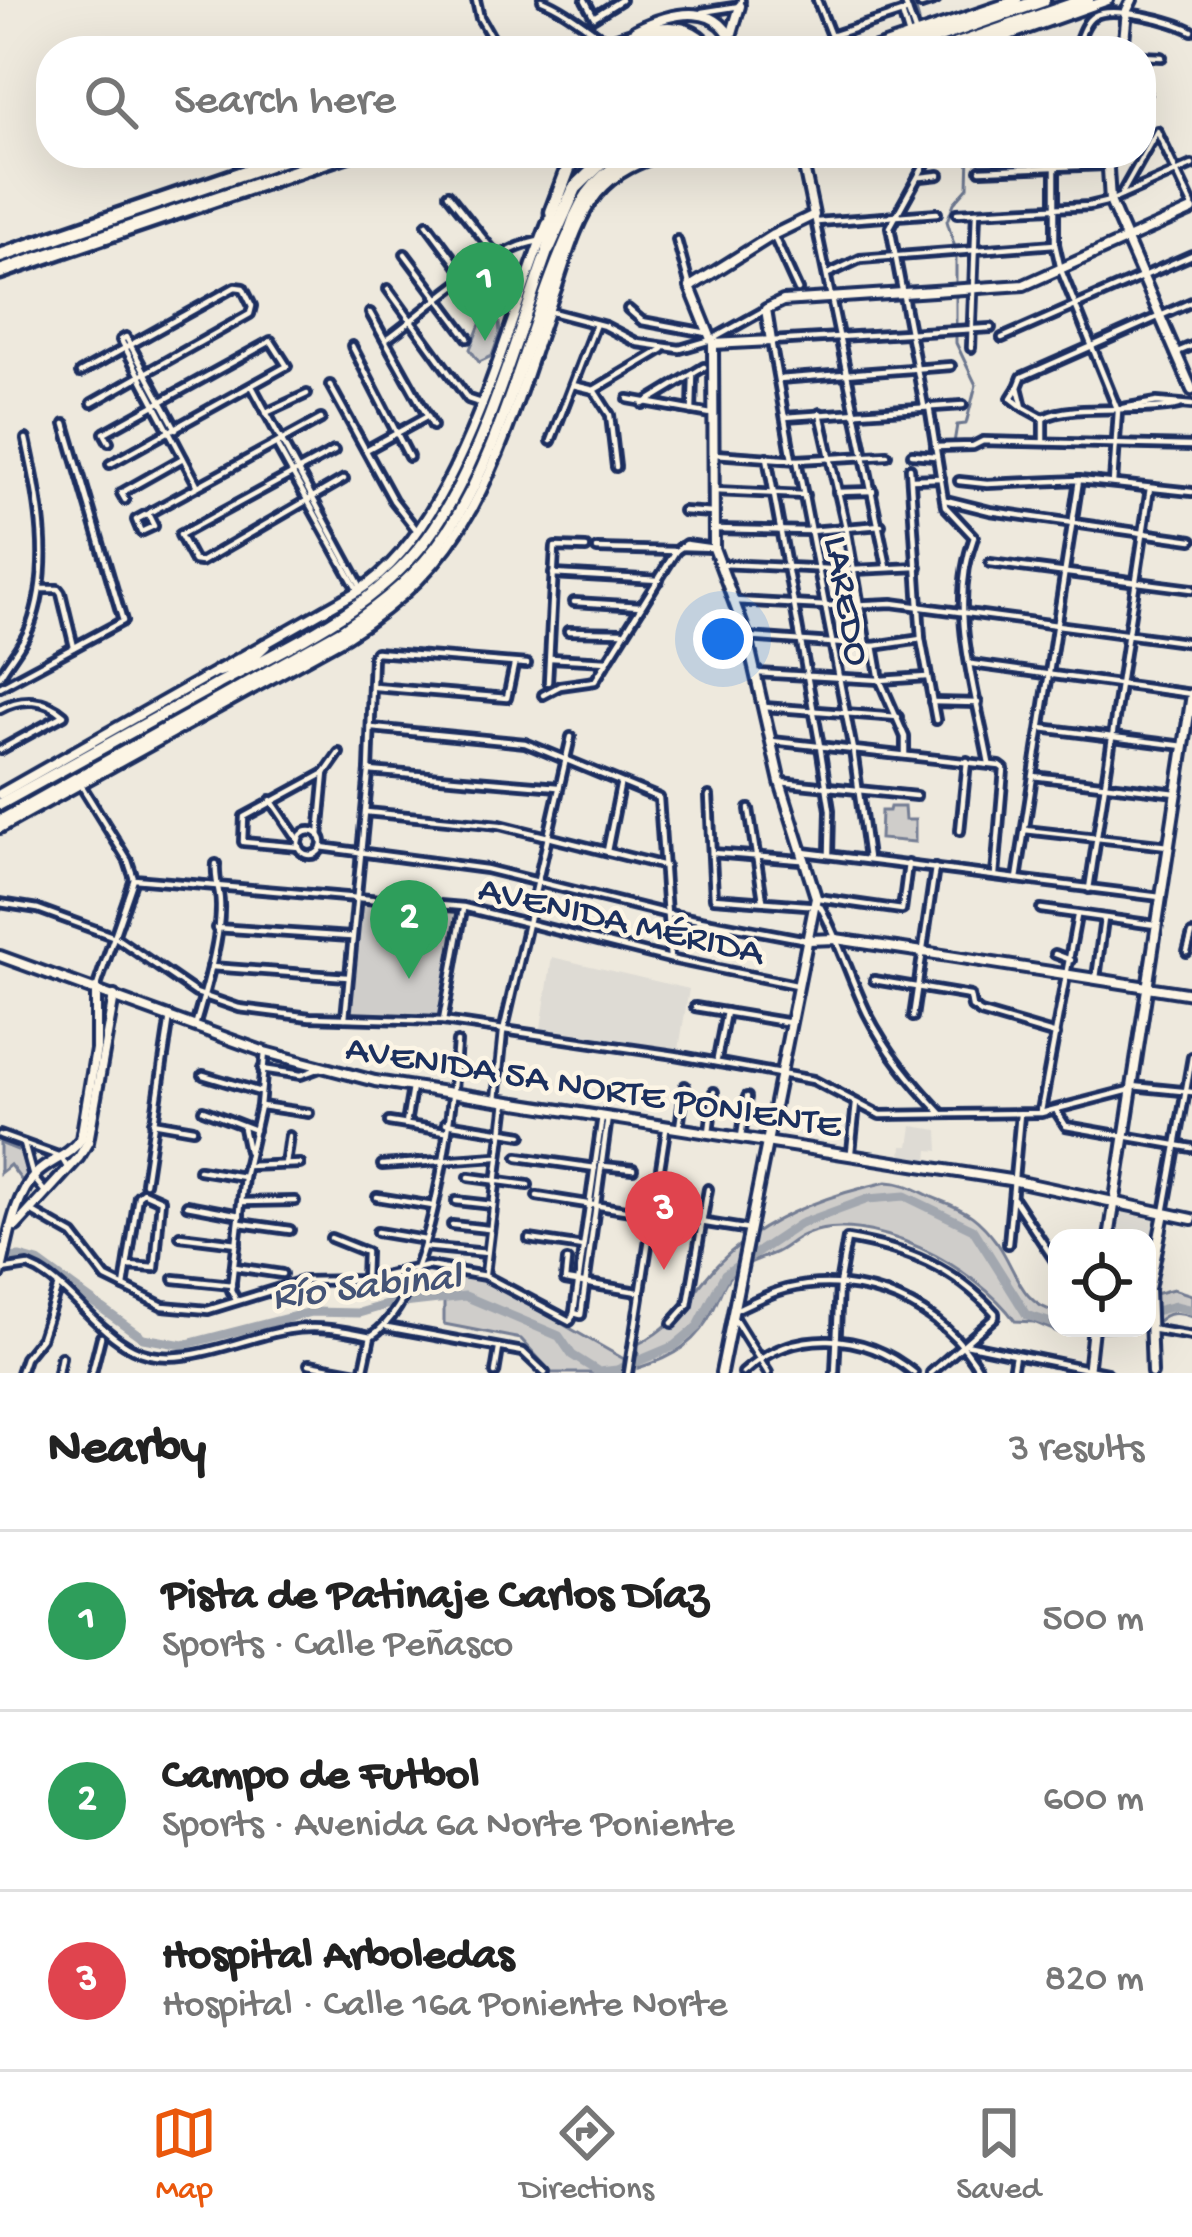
<!DOCTYPE html>
<html lang="en">
<head>
<meta charset="utf-8">
<style>
  body { margin:0; font-family:"Gochi Hand",sans-serif; background:#f2f2f2; color:#222 }
  .controls { position:absolute; right:36px; bottom:36px; display:grid; overflow:hidden; border-radius:24px; box-shadow:0 12px 48px #0002 }
  .controls button { width:108px; height:108px; display:grid; place-items:center; padding:0; border:0; border-bottom:3px solid #e0e0e0; background:#fff; color:#222; font:60px sans-serif }
  .you { position:absolute; left:723px; top:639px; width:42px; height:42px; margin:-30px; border:9px solid #fff; border-radius:50%; background:#1a73e8; box-shadow:0 0 0 18px #1a73e833 }
  .badge { display:grid; place-items:center; width:78px; height:78px; border-radius:50%; background:#ea580c; color:#fff; font-size:39px; font-weight:700 }
  .pin { position:absolute; translate:-50% -99px; filter:drop-shadow(0 3px 6px #0008) }
  .pin::after { content:''; position:absolute; top:63px; width:42px; height:36px; background:inherit; clip-path:polygon(0 0,100% 0,50% 100%) }
  .list { margin:0; padding:0; list-style:none }
  h2 { display:flex; justify-content:space-between; align-items:center; height:156px; margin:0; padding:0 48px; font-size:51px }
  h2 small { font-size:39px; font-weight:400; color:#767676 }
  .list li { display:grid; grid-template-columns:78px 1fr auto; gap:36px; align-items:center; box-sizing:border-box; height:180px; padding:0 48px; border-top:3px solid #e0e0e0 }
  .list b { display:block; font-size:45px; white-space:nowrap }
  .list p { margin:0; font-size:39px; white-space:nowrap; color:#767676 }
  .list em { font-size:39px; font-style:normal; color:#767676 }
  .icon { flex:none; width:66px; height:66px; fill:none; stroke:currentColor; stroke-width:2; stroke-linecap:round; stroke-linejoin:round }
  .map { position:relative; flex:none; width:1192px; height:1373px; overflow:hidden }
  .search { position:absolute; background:#fff; box-shadow:0 12px 48px #0002; left:36px; right:36px; top:36px; height:132px; display:flex; align-items:center; gap:30px; box-sizing:border-box; padding:0 42px; border-radius:48px; color:#767676; font-size:45px }
  .sheet { height:696px; background:#fff }
  nav { display:flex; justify-content:space-around; align-items:center; box-sizing:border-box; height:168px; border-top:3px solid #e0e0e0; background:#fff; font-size:33px; color:#767676 }
  nav a { display:grid; justify-items:center; gap:6px }
  nav .on { color:#ea580c }
  .map>svg:first-child { display:block }
  .built { fill:#dedbd4 }
  .green { fill:#cfcdca; stroke:#757e94; stroke-width:3 }
  .lines { fill:none; stroke-linecap:round; stroke-linejoin:round }
  .stream { stroke:#6c778f; stroke-width:3 }
  .river { stroke:#a2a7af; stroke-width:9 }
  .minor-casing { stroke:#1b2f5e; stroke-width:14 }
  .tertiary-casing { stroke:#1b2f5e; stroke-width:16 }
  .secondary-casing { stroke:#1b2f5e; stroke-width:16 }
  .primary-casing { stroke:#1b2f5e; stroke-width:20 }
  .trunk-casing { stroke:#1b2f5e; stroke-width:21 }
  .minor { stroke:#fcf5e5; stroke-width:4.5 }
  .tertiary { stroke:#fcf5e5; stroke-width:8 }
  .secondary { stroke:#fcf5e5; stroke-width:8 }
  .primary { stroke:#fcf5e5; stroke-width:10 }
  .trunk { stroke:#fcf5e5; stroke-width:12 }
  .labels { text-anchor:middle; stroke-width:9; stroke-linejoin:round; paint-order:stroke }
  .street-label { font-size:39px; fill:#1b2f5e; stroke:#fcf5e5 }
  .water-label { font-size:42px; font-style:italic; fill:#445376; stroke:#fcf5e5 }
</style>
</head>
<body>
<div class="map">
<svg width="1192" height="1373" viewBox="0 0 1192 1373">
  <rect width="100%" height="100%" fill="#eee9dd"/>
  <filter id="ink" filterUnits="userSpaceOnUse"><feTurbulence type="fractalNoise" baseFrequency=".00833" numOctaves="2"/><feDisplacementMap in="SourceGraphic" scale="24" xChannelSelector="R" yChannelSelector="G"/><feConvolveMatrix kernelMatrix="1 2 1 2 8 2 1 2 1" color-interpolation-filters="sRGB"/></filter>
  <g filter="url(#ink)">
    <!-- built -->
    <g class="built">
      <path d="M552,957L689,989L679,1049L541,1028Z"/>
      <path d="M912,1126L938,1130L939,1151L929,1150L928,1161L901,1157L902,1146H909Z"/>
      <path d="M1116,1210L1157,1220L1147,1270V1238H1113Z"/>
    </g>
    <!-- green -->
    <g class="green">
      <path d="M492,319L499,323L500,333L492,356L479,362L470,349L481,322Z"/>
      <path d="M890,807H904L905,820H915V842L880,839L881,811H889Z"/>
      <path d="M359,904L460,913L441,1020L348,1013Z"/>
      <path d="M0,1143L20,1151L28,1174L22,1181L10,1165L0,1173Z"/>
      <path d="M887,1182C909,1183 919,1192 939,1200C968,1211 979,1218 998,1244C1016,1270 1021,1305 1057,1312V1328H1147V1296L1173,1289L1192,1295V1317C1172,1310 1164,1313 1150,1329L1060,1333L1034,1322L1015,1321C977,1268 869,1207 804,1235C792,1240 784,1250 772,1254C759,1259 741,1265 731,1275C723,1283 719,1298 714,1308C697,1343 674,1357 638,1368V1344C677,1326 690,1294 718,1264C762,1219 826,1195 887,1182Z"/>
      <path d="M444,1272L482,1278L624,1359V1373H552L521,1339L444,1324Z"/>
    </g>
    <g class="lines">
      <!-- stream -->
      <g class="stream">
        <path d="M913,0L919,21"/>
        <path d="M954,443L957,425L966,424L976,385L956,343V251L947,221L954,203L968,187L969,153"/>
      </g>
      <!-- river -->
      <g class="river">
        <path d="M0,1258L20,1257L38,1262L143,1338L183,1345L311,1312L359,1313L386,1305L465,1296L559,1336L572,1355L599,1372L617,1370L674,1346L698,1326L725,1274L800,1224L868,1199L905,1196L973,1229L1027,1315L1057,1325"/>
        <path d="M1147,1313L1175,1306L1192,1310"/>
      </g>
      <!-- minor casing -->
      <g class="minor-casing">
        <g id="minor">
          <path d="M476,0L480,18L499,51"/>
          <path d="M542,0C565,9 586,27 607,41"/>
          <path d="M585,0L594,17L621,0"/>
          <path d="M817,0L831,36L908,11"/>
          <path d="M904,0L916,34"/>
          <path d="M921,5L936,0"/>
          <path d="M702,12L740,6L741,0"/>
          <path d="M902,13L909,36"/>
          <path d="M1015,51H1040"/>
          <path d="M1075,51C1079,41 1084,21 1094,16C1112,5 1175,21 1192,31"/>
          <path d="M1141,56L1162,57"/>
          <path d="M1141,93L1146,94"/>
          <path d="M1055,153V244L1061,270L1118,411L1113,483"/>
          <path d="M980,170L1106,165"/>
          <path d="M921,177L939,175"/>
          <path d="M448,194L497,256"/>
          <path d="M1121,195L1157,131L1192,205"/>
          <path d="M957,213L1089,206L1110,201L1192,165"/>
          <path d="M814,215L887,567"/>
          <path d="M817,222L937,213"/>
          <path d="M427,224L468,279"/>
          <path d="M773,235L798,290"/>
          <path d="M677,240L690,287"/>
          <path d="M405,254L468,338"/>
          <path d="M828,274L860,259L1055,244"/>
          <path d="M388,289L468,399L480,403"/>
          <path d="M628,309L642,321L707,333"/>
          <path d="M548,311L605,326L638,343L680,349L711,340L765,310"/>
          <path d="M370,313L433,426"/>
          <path d="M1002,338L1192,255"/>
          <path d="M387,339C426,311 495,245 541,241"/>
          <path d="M352,346L409,457"/>
          <path d="M971,348L976,212"/>
          <path d="M1175,353L1192,346"/>
          <path d="M80,373L235,287L243,288L252,306L250,314L92,403"/>
          <path d="M779,379L951,366"/>
          <path d="M330,385L393,500L415,528"/>
          <path d="M573,385L594,390L663,349"/>
          <path d="M1018,387L1011,398L1020,405"/>
          <path d="M253,388L362,589"/>
          <path d="M594,390L610,415L616,467"/>
          <path d="M628,399L711,414"/>
          <path d="M643,404L704,367"/>
          <path d="M924,406L890,227L931,153"/>
          <path d="M929,406L945,506L974,537C947,608 976,691 989,763"/>
          <path d="M1123,408L1157,402L1192,405"/>
          <path d="M692,411L693,374"/>
          <path d="M266,413L307,394"/>
          <path d="M820,413L846,527L867,646"/>
          <path d="M785,417L963,405"/>
          <path d="M1043,418L1023,407L1018,387L1022,377L1192,302"/>
          <path d="M1044,418C1071,403 1141,414 1179,405"/>
          <path d="M176,429L126,337L121,340L198,486"/>
          <path d="M551,441L596,324"/>
          <path d="M1043,441V418"/>
          <path d="M109,442L104,433L271,341L287,366L110,464"/>
          <path d="M276,444L358,591"/>
          <path d="M935,447L973,446L983,441L1192,446"/>
          <path d="M366,450L428,416"/>
          <path d="M334,451L180,535L194,561L201,562L344,479"/>
          <path d="M715,454L797,460L887,455"/>
          <path d="M912,454L935,456"/>
          <path d="M767,457L820,746L830,810L829,853"/>
          <path d="M792,459L771,341L991,328"/>
          <path d="M797,460L853,750L868,858"/>
          <path d="M910,468L921,639L936,720"/>
          <path d="M912,479L941,478"/>
          <path d="M959,481L987,484L1079,480L1192,492"/>
          <path d="M715,491L805,495"/>
          <path d="M837,492L873,491"/>
          <path d="M125,500L121,493L183,458"/>
          <path d="M946,500L990,511L1192,540"/>
          <path d="M683,511L713,513"/>
          <path d="M148,514L154,526L141,532L136,520L321,419"/>
          <path d="M715,529L810,531L881,525"/>
          <path d="M681,547L714,548"/>
          <path d="M597,549L676,551"/>
          <path d="M990,563L1192,589"/>
          <path d="M721,564L853,570L918,567"/>
          <path d="M553,574L659,580"/>
          <path d="M40,589H58L61,593L74,647"/>
          <path d="M735,601L826,606L892,603L1192,643"/>
          <path d="M574,602L641,606"/>
          <path d="M568,631L622,632"/>
          <path d="M747,637L874,646L921,639"/>
          <path d="M874,646L880,680L905,737V754"/>
          <path d="M550,658L608,661"/>
          <path d="M972,664L1192,694"/>
          <path d="M757,673L880,680L927,677"/>
          <path d="M0,676C9,660 23,645 30,627C53,566 39,500 26,439"/>
          <path d="M548,682L555,547L586,548"/>
          <path d="M0,687L123,621L65,424"/>
          <path d="M375,687L507,698L514,665"/>
          <path d="M543,695L560,686L595,681L676,551L686,544L714,548"/>
          <path d="M932,702L978,703"/>
          <path d="M764,707L898,717"/>
          <path d="M0,709C22,697 45,698 64,715L0,750"/>
          <path d="M372,728L525,743L659,798L670,959"/>
          <path d="M1041,728L1184,746"/>
          <path d="M772,741L1000,766L1004,769L995,875"/>
          <path d="M369,771L558,787"/>
          <path d="M1033,776L1176,793"/>
          <path d="M780,782L916,796"/>
          <path d="M81,785L128,861L134,879L96,989"/>
          <path d="M709,796L714,898L820,906C839,940 850,978 867,1013C886,1051 913,1083 941,1113"/>
          <path d="M271,800L298,840"/>
          <path d="M749,809L763,900"/>
          <path d="M366,812L500,825L665,866"/>
          <path d="M1025,830L1168,846"/>
          <path d="M960,831L967,761"/>
          <circle cx="310" cy="843" r="12"/>
          <path d="M319,836L325,773L339,753"/>
          <path d="M299,847L243,842L244,817L325,773"/>
          <path d="M321,847L486,869L668,914L807,940"/>
          <path d="M607,851L620,786"/>
          <path d="M803,852L1160,897"/>
          <path d="M712,853L801,860"/>
          <path d="M134,879L463,907L670,959L796,985"/>
          <path d="M1017,879L1079,480"/>
          <path d="M1089,889L1150,488"/>
          <path d="M818,898L902,910L908,864"/>
          <path d="M0,903L38,909L115,937L196,993L239,1008L310,1017L443,1021L675,1055L813,1080L880,1115L1041,1113L1130,1090"/>
          <path d="M1041,909L1155,925"/>
          <path d="M216,928L351,937"/>
          <path d="M1187,952L1192,934"/>
          <path d="M1055,954L1071,960"/>
          <path d="M211,967L348,977"/>
          <path d="M1096,978L1104,919"/>
          <path d="M874,980L970,996L972,1007L981,1013L1056,1035"/>
          <path d="M695,1007L791,1023"/>
          <path d="M913,1017L935,868"/>
          <path d="M345,1018L369,771L373,656L376,652L527,664"/>
          <path d="M443,1021L463,909"/>
          <path d="M195,1026C205,992 225,927 219,893C217,882 215,875 216,864"/>
          <path d="M717,1059L726,1012"/>
          <path d="M262,1069L301,1075L320,1068"/>
          <path d="M203,1075L260,1092"/>
          <path d="M1132,1086L1192,1092"/>
          <path d="M496,1100L503,1032L571,737"/>
          <path d="M261,1106L309,1113"/>
          <path d="M203,1110L255,1130"/>
          <path d="M1041,1111L1077,916"/>
          <path d="M1057,1112L1066,1126L1192,1148"/>
          <path d="M153,1122L193,1129"/>
          <path d="M389,1122L445,1131"/>
          <path d="M446,1123L522,1135"/>
          <path d="M406,1124L412,1088"/>
          <path d="M679,1127L685,1086"/>
          <path d="M243,1128L248,1151"/>
          <path d="M709,1132L714,1092"/>
          <path d="M0,1135L61,1157L68,1169"/>
          <path d="M741,1137L747,1097"/>
          <path d="M24,1144L33,1177L45,1192"/>
          <path d="M851,1152L856,1104"/>
          <path d="M518,1157L595,1168"/>
          <path d="M285,1164L289,1136"/>
          <path d="M382,1165L496,1157"/>
          <path d="M246,1166L300,1164"/>
          <path d="M603,1166L633,1169"/>
          <path d="M199,1170L244,1177"/>
          <path d="M469,1177L528,1185"/>
          <path d="M145,1183L170,1016"/>
          <path d="M537,1196L750,1230"/>
          <path d="M377,1197L433,1206"/>
          <path d="M1014,1199L1057,1264"/>
          <path d="M456,1201L492,1205"/>
          <path d="M242,1202L295,1201"/>
          <path d="M187,1205L240,1215"/>
          <path d="M29,1210L73,1235L106,1278L163,1306L208,1310L303,1281L365,1280L428,1266L485,1276L570,1321L574,1313L581,1315L608,1117"/>
          <path d="M1164,1213L1192,1057"/>
          <path d="M240,1223L290,1230"/>
          <path d="M452,1225L488,1229"/>
          <path d="M377,1232L425,1240"/>
          <path d="M180,1236L237,1243"/>
          <path d="M331,1238L366,1252L365,1280"/>
          <path d="M529,1239L583,1247"/>
          <path d="M1008,1244L1020,1114"/>
          <path d="M424,1247L487,1253"/>
          <path d="M567,1261L565,1280L638,1292"/>
          <path d="M235,1267L282,1274"/>
          <path d="M2,1270L28,1266L39,1271C74,1292 97,1331 133,1349C178,1372 242,1337 288,1330C317,1325 343,1330 371,1336C433,1298 452,1113 457,1042"/>
          <path d="M485,1274L506,1101"/>
          <path d="M174,1279L232,1285"/>
          <path d="M124,1287L138,1196L143,1192L161,1200L155,1268L129,1266"/>
          <path d="M236,1300L231,1290L244,1177L260,1106L265,1052"/>
          <path d="M733,1311C750,1303 767,1294 786,1289C861,1270 945,1306 981,1373"/>
          <path d="M574,1312L602,1116"/>
          <path d="M735,1320L768,1373"/>
          <path d="M672,1323L688,1305L708,1189"/>
          <path d="M387,1327L523,1352L545,1373"/>
          <path d="M1150,1329L1192,1336"/>
          <path d="M966,1344L1107,1373"/>
          <path d="M309,1364L357,1373"/>
          <path d="M20,1373L25,1358L41,1338L58,1286"/>
          <path d="M58,1373L61,1357"/>
          <path d="M92,1373L101,1337"/>
          <path d="M363,1373L371,1336"/>
          <path d="M495,1373L499,1349"/>
          <path d="M628,1373L666,1130"/>
          <path d="M743,1373C793,1327 863,1331 914,1373"/>
          <path d="M835,1373L839,1285L847,1239C907,1249 953,1267 995,1313V1317L931,1373"/>
          <path d="M1012,1373L1015,1355"/>
        </g>
      </g>
      <!-- tertiary casing -->
      <g class="tertiary-casing">
        <g id="tertiary">
          <path d="M635,30C674,11 722,0 736,51"/>
          <path d="M732,33L740,6"/>
          <path d="M867,51L1017,0"/>
          <path d="M964,51L1108,0"/>
          <path d="M1123,51L1127,10L1132,0"/>
          <path d="M1107,153L1110,201L1192,390"/>
          <path d="M713,344L771,341L766,309L783,301L1024,285L1192,210"/>
          <path d="M0,794L358,591C458,529 504,332 547,224"/>
          <path d="M0,828L346,637C400,603 442,563 472,508C510,439 530,359 557,286C567,256 577,219 597,194C616,171 640,162 667,153"/>
          <path d="M808,940L836,939L923,952L1192,994"/>
          <path d="M1109,1238L1192,694"/>
          <path d="M721,1373L816,897L780,782L747,637L714,548L713,344L690,287L773,235L814,215L801,153"/>
          <path d="M1088,1373L1093,1328"/>
        </g>
      </g>
      <!-- secondary casing -->
      <g class="secondary-casing">
        <g id="secondary">
          <path d="M0,956L265,1052L375,1081L1016,1181L1192,1219"/>
          <path d="M16,1226L79,1157L88,1142L114,996"/>
          <path d="M0,1274C8,1243 13,1198 36,1174C50,1160 70,1156 81,1139L96,1049V989"/>
          <path d="M1152,1373L1149,1289L1164,1213"/>
        </g>
      </g>
      <!-- primary casing -->
      <g class="primary-casing">
        <g id="primary">
          <path d="M246,663L265,645"/>
          <path d="M219,671L246,663"/>
          <path d="M0,804C72,764 144,725 216,685C295,642 384,605 435,527C485,453 517,334 548,249L552,212"/>
          <path d="M0,821L344,629C383,603 419,574 445,535C506,446 527,325 572,227"/>
        </g>
      </g>
      <!-- trunk casing -->
      <g class="trunk-casing">
        <g id="trunk">
          <path d="M588,51C625,39 684,8 709,51"/>
          <path d="M650,51C665,35 684,33 698,51"/>
          <path d="M896,51L1043,0"/>
          <path d="M940,51L1087,0"/>
          <path d="M552,212L574,153"/>
          <path d="M571,230C583,193 605,171 638,153"/>
          <path d="M548,249L575,188L611,153"/>
          <path d="M0,256L301,153"/>
          <path d="M0,272L350,153"/>
        </g>
      </g>
      <!-- minor -->
      <use href="#minor" class="minor"/>
      <!-- tertiary -->
      <use href="#tertiary" class="tertiary"/>
      <!-- secondary -->
      <use href="#secondary" class="secondary"/>
      <!-- primary -->
      <use href="#primary" class="primary"/>
      <!-- trunk -->
      <use href="#trunk" class="trunk"/>
    </g>
  </g>
  <g class="labels">
    <!-- street labels -->
    <g class="street-label">
      <text transform="translate(851 600) rotate(80)" y="14">LAREDO</text>
      <text transform="translate(622 917) rotate(13)" y="14">AVENIDA MÉRIDA</text>
      <text transform="translate(594 1083) rotate(9)" y="14">AVENIDA 5A NORTE PONIENTE</text>
    </g>
    <!-- water labels -->
    <g class="water-label">
      <text transform="translate(366 1282) rotate(-6)" y="15">Río Sabinal</text>
    </g>
  </g>
</svg>
<div class="controls">
<button><svg class="icon" aria-label="locate" viewBox="0 0 24 24"><circle cx="12" cy="12" r="6"/><path d="M12 2v4M12 18v4M2 12h4M18 12h4"/></svg></button>
</div>
<div class="you"></div>
<div class="pin badge" style="left:485px;top:341px;background:#2e9e5b">1</div>
<div class="pin badge" style="left:409px;top:979px;background:#2e9e5b">2</div>
<div class="pin badge" style="left:664px;top:1270px;background:#e0444e">3</div>
<div class="search"><svg class="icon" aria-label="search" viewBox="0 0 24 24"><circle cx="10" cy="10" r="6"/><path d="M15 15l6 6"/></svg>Search here</div>
</div>
<section class="sheet">
<h2>Nearby<small>3 results</small></h2>
<ul class="list">
<li><span class="badge" style="background:#2e9e5b">1</span><div><b>Pista de Patinaje Carlos Díaz</b><p>Sports · Calle Peñasco</p></div><em>500 m</em></li>
<li><span class="badge" style="background:#2e9e5b">2</span><div><b>Campo de Futbol</b><p>Sports · Avenida 6a Norte Poniente</p></div><em>600 m</em></li>
<li><span class="badge" style="background:#e0444e">3</span><div><b>Hospital Arboledas</b><p>Hospital · Calle 16a Poniente Norte</p></div><em>820 m</em></li>
</ul>
</section>
<nav>
<a class="on"><svg class="icon" aria-label="map" viewBox="0 0 24 24"><path d="M3 6l6-2 6 2 6-2v14l-6 2-6-2-6 2zM9 4v14M15 6v14"/></svg>Map</a>
<a><svg class="icon" aria-label="directions" viewBox="0 0 24 24"><path d="M12 3l9 9-9 9-9-9zM9 14v-3h6M13 9l2 2-2 2"/></svg>Directions</a>
<a><svg class="icon" aria-label="saved" viewBox="0 0 24 24"><path d="M7 4h10v16l-5-4-5 4z"/></svg>Saved</a>
</nav>
</body>
</html>
